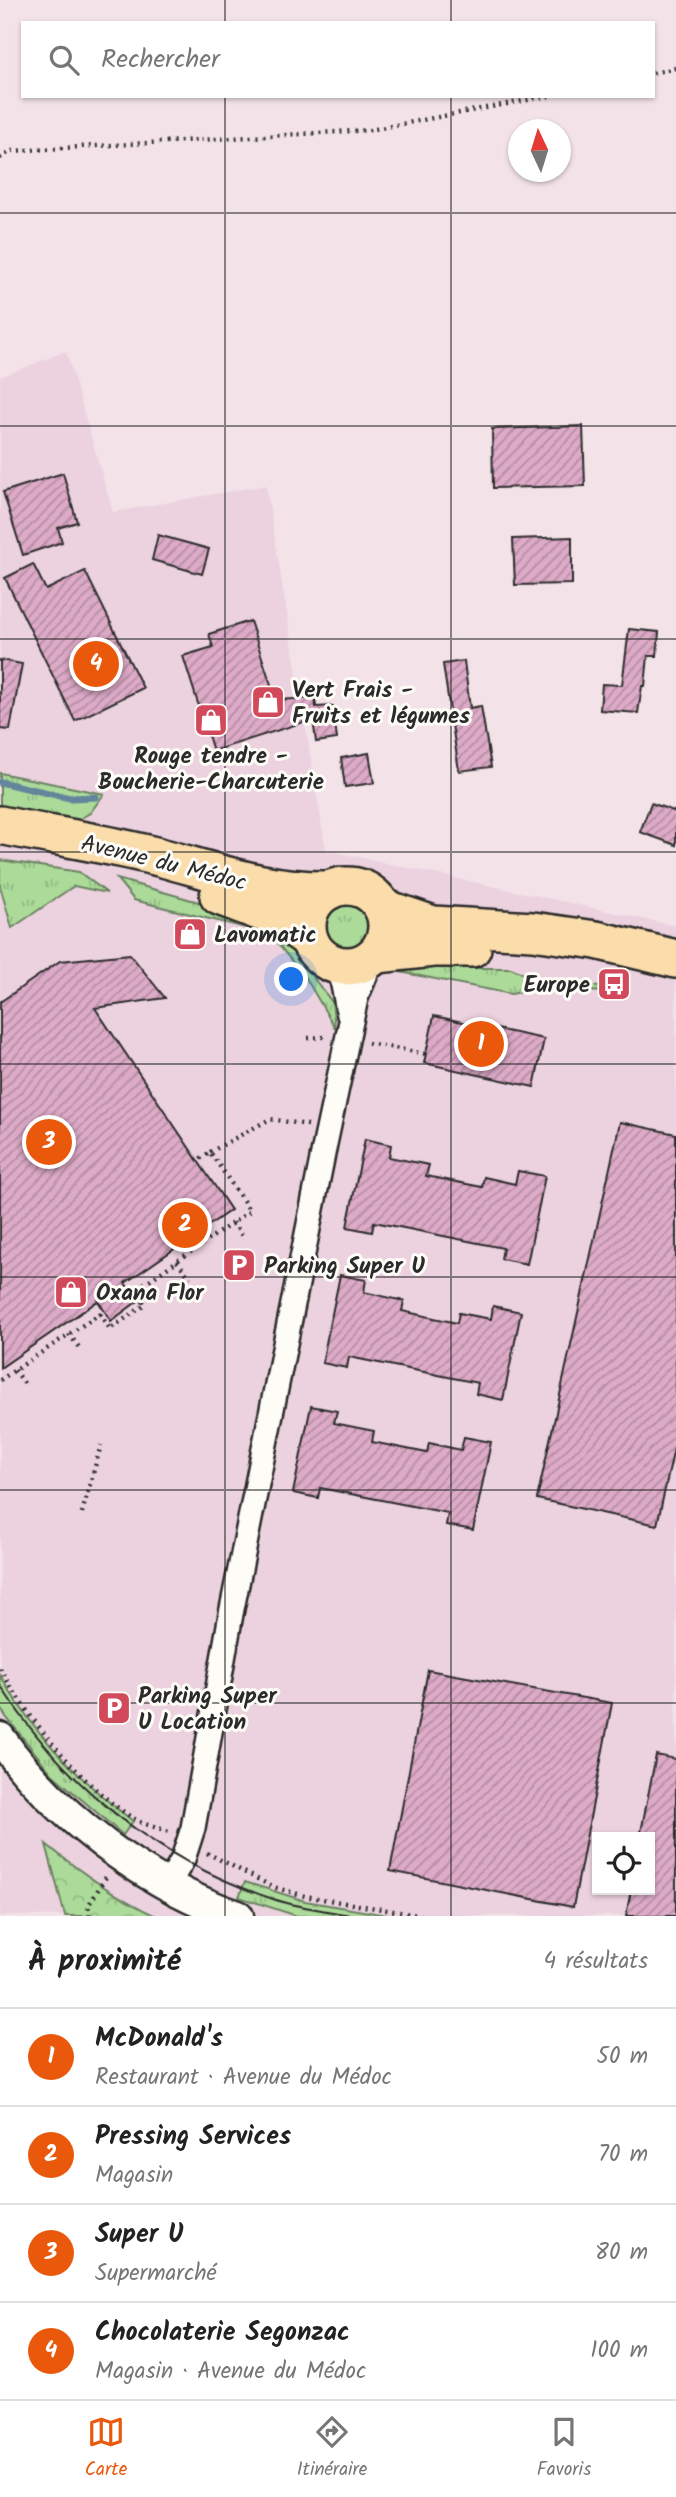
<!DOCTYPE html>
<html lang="fr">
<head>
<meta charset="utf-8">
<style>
  body { margin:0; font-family:Kalam,sans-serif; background:#f6f6f6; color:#222 }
  .controls { position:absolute; right:21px; bottom:21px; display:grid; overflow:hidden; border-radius:0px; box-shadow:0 2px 5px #0004 }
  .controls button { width:63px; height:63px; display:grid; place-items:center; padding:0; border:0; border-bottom:2px solid #e0e0e0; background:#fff; color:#222; font:35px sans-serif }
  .compass { position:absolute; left:508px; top:119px; width:63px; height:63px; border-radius:50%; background:#fff; box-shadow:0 2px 5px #0004; rotate:356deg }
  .you { position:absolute; left:292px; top:980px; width:24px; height:24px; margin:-18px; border:5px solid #fff; border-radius:50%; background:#1a73e8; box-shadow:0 0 0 10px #1a73e833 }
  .badge { display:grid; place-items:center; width:46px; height:46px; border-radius:50%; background:#ea580c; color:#fff; font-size:23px; font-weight:700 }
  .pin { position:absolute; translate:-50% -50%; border:4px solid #fff; box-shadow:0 2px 7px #0006 }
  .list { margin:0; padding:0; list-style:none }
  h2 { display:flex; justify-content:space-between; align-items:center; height:91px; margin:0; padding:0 28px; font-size:30px }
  h2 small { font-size:23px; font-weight:400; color:#767676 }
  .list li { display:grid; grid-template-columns:46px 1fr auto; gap:21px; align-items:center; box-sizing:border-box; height:98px; padding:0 28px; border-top:2px solid #e0e0e0 }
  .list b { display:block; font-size:26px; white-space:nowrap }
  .list p { margin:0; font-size:23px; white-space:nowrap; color:#767676 }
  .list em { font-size:23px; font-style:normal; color:#767676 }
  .icon { flex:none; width:38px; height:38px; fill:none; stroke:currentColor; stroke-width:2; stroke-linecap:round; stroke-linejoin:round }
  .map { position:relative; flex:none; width:676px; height:1916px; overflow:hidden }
  .search { position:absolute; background:#fff; box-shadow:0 2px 5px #0004; left:21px; right:21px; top:21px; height:77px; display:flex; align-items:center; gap:18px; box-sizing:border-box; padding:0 24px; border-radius:0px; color:#767676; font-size:26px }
  .sheet { height:483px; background:#fff }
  nav { display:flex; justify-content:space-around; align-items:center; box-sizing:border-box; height:98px; border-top:2px solid #e0e0e0; background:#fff; font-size:19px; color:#767676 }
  nav a { display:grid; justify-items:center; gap:4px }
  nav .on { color:#ea580c }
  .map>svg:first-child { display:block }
  .built { fill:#ecd2df; fill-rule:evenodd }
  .grass { fill:url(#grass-tufts); stroke:#6b8262; stroke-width:2 }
  .park { fill:url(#park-crowns); stroke:#6b8262; stroke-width:2 }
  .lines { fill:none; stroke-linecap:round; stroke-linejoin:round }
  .stream { stroke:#63869c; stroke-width:7 }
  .building { fill:url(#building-hatch); stroke:#2b2b2b; stroke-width:2 }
  .minor-casing { stroke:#2b2b2b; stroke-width:28 }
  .tertiary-casing { stroke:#2b2b2b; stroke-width:35 }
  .primary-casing { stroke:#2b2b2b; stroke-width:42 }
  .path { stroke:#2b2b2b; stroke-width:4.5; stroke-dasharray:2 5; stroke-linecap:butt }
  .minor { stroke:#fdfcf7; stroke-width:23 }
  .tertiary { stroke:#fdfcf7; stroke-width:30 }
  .primary { stroke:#fbddab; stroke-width:37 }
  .tram { stroke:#2b2b2b; stroke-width:2 }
  .grid { fill:none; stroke:#2b2b2b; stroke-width:2; stroke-opacity:0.55 }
  .labels { text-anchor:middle; stroke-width:6; stroke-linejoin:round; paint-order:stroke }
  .poi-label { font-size:23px; font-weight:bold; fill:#2b2b2b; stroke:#fdfcf7; text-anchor:start }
  .street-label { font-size:23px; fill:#2b2b2b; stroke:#fdfcf7 }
</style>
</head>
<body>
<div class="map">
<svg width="676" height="1916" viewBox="0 0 676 1916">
  <defs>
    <pattern id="grass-tufts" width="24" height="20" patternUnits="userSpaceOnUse" patternTransform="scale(1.75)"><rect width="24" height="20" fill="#abda99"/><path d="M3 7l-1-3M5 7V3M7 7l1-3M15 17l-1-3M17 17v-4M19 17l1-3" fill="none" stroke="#93bb84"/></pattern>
    <pattern id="park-crowns" width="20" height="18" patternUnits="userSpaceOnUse" patternTransform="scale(1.75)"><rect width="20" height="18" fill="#abda99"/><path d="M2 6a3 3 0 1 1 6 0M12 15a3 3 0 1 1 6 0" fill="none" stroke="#93bb84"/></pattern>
    <pattern id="building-hatch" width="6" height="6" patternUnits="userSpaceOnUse" patternTransform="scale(1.75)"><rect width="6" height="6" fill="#ddaac7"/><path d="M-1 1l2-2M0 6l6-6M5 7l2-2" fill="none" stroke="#b38ba2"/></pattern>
  </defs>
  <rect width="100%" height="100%" fill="#f3e3e9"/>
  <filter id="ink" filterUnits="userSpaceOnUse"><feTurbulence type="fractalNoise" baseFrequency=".0143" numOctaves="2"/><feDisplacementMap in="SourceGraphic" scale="14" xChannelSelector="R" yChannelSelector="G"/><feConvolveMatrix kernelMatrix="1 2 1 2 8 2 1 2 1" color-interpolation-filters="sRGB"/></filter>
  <g filter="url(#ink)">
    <!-- built -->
    <path class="built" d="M66,351L113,512L266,485L326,850L676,926V1916H0V377ZM597,1837H650V1890H597Z"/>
    <!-- grass -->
    <g class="grass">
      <path d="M0,773L104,794L90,813L72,823L0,810Z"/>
      <path d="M0,860L79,872L107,893L74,886L12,928L0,886Z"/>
      <path d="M117,879L227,910L291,942L298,958L332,1002L335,1028L307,980L270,934L134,900Z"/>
      <circle cx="348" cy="927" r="30"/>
      <path d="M436,968H511L538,980L628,990V993L537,989L511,994L395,971Z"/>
      <path d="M0,1675C33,1733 80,1781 133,1821L123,1835L52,1774L6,1717L0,1707Z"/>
      <path d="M245,1882L305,1901L392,1916H297L239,1897Z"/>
    </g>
    <!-- park -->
    <path class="park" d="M46,1844C80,1872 115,1897 156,1916H65Z"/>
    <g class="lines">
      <!-- stream -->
      <path class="stream" d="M0,782L70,798L96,797"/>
    </g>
    <!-- building -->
    <g class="building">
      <path d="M583,426L585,486L493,488L492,429Z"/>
      <path d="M63,473L77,522L58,528L62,542L23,555L3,492Z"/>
      <path d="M158,535L209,549L202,574L152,560Z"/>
      <path d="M572,537V584L515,585L513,539Z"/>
      <path d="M33,564L46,590L85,571L143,688L75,721L5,578Z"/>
      <path d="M250,621L276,700L315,698L316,707L333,706L337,739L316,742L313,719L213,751L183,656L213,647L209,634Z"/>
      <path d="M629,629L659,632L657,656H648L645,686H642L638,713L600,710L602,684L622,685Z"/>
      <path d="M0,660L22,664L10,730L0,729Z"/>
      <path d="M464,661L470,708L481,706L491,767L459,771L443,664Z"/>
      <path d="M369,753L374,783L345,787L341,758Z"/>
      <path d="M651,803L676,812V845L640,832Z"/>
      <path d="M130,954L165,998L95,1008L231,1210L125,1283L138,1301L111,1321L98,1301L0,1368V1002L60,961Z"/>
      <path d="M434,1016L544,1039L534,1087L424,1063Z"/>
      <path d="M620,1122L676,1134V1440L657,1525L537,1499Z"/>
      <path d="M365,1139L391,1145L389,1157L429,1165L426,1176L482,1187L484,1177L515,1184L518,1171L545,1176L527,1264L501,1259L503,1248L374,1222L372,1232L347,1227Z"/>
      <path d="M340,1275L366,1280L364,1292L404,1301L402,1311L457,1323L459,1313L491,1319L493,1306L521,1312L503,1400L476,1394L478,1383L349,1357L347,1368L322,1363Z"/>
      <path d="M311,1406L337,1411L334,1423L374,1431L372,1442L427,1453L429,1443L461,1450L464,1437L491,1442L473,1530L446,1525L448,1513L320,1488L318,1498L293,1493Z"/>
      <path d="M428,1670L612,1703L573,1907L390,1871Z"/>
      <path d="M656,1755L676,1759V1916H626L631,1890H650V1837H640Z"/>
    </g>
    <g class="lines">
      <!-- minor casing -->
      <g class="minor-casing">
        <g id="minor">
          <path d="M339,965L349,1015"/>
          <path d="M169,1883L183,1859L193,1828L231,1614L325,1144L356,998L372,959"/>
        </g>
      </g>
      <!-- tertiary casing -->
      <g class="tertiary-casing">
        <path id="tertiary" d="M0,1738C54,1815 148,1886 238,1916"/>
      </g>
      <!-- primary casing -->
      <g class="primary-casing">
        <g id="primary">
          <path d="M0,825C54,836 110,844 163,858C222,874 268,891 330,890"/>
          <circle cx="347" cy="926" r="40"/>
          <path d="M219,896L283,920L309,939"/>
          <path d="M383,908L433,925L533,931L596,940L676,959"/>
          <path d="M377,954L433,948H472"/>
        </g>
      </g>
      <!-- path -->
      <g class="path">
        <path d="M653,73L676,68"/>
        <path d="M0,158L11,151L370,130L549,96"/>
        <path d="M352,873L374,878"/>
        <path d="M308,1038L325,1037"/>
        <path d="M368,1043L426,1054"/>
        <path d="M210,1152L270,1119L308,1125"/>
        <path d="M233,1222L244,1239"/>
        <path d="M177,1261L190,1278"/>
        <path d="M132,1292L250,1211L210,1152L197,1161"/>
        <path d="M100,1314L110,1329L145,1305L136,1290"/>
        <path d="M69,1334L81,1350"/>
        <path d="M15,1370L26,1386"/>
        <path d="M0,1380L104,1311"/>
        <path d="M82,1513L101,1445"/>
        <path d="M0,1668C27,1718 88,1793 138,1821C147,1826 159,1827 168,1832"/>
        <path d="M207,1853L273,1887L305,1896L423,1916"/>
        <path d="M90,1916L88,1906L106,1877"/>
      </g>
      <!-- minor -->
      <use href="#minor" class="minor"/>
      <!-- tertiary -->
      <use href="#tertiary" class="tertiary"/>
      <!-- primary -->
      <use href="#primary" class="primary"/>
      <!-- tram -->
      <path class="tram" d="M0,1685C65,1786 158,1861 273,1899C300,1908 330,1911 357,1916"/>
    </g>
  </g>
  <!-- grid -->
  <path class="grid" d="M225,0V23M451,0V23M225,96V1916M451,96V1916M0,213H676M0,426H676M0,639H676M0,852H676M0,1064H676M0,1277H676M0,1490H676M0,1703H676"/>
  <!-- icons -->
  <defs>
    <g id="shop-square" transform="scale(1.75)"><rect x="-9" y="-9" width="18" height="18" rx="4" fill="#d1495b" stroke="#fdfcf7"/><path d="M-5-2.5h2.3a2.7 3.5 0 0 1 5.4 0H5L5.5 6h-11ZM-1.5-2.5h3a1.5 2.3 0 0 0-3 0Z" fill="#fff"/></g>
    <g id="bus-square" transform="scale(1.75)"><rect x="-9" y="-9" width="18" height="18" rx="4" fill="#d1495b" stroke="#fdfcf7"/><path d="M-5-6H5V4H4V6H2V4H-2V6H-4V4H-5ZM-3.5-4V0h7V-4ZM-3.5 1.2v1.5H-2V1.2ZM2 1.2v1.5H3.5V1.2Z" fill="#fff"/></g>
    <g id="parking-square" transform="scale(1.75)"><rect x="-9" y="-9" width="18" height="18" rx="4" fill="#d1495b" stroke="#fdfcf7"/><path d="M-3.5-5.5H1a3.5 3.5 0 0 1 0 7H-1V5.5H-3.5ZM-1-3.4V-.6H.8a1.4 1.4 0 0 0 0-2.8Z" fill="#fff"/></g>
  </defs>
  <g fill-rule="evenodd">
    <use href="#shop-square" x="268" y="702"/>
    <use href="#shop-square" x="211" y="720"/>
    <use href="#shop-square" x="190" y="934"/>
    <use href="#bus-square" x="614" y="984"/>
    <use href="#parking-square" x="239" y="1265"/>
    <use href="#shop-square" x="71" y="1292"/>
    <use href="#parking-square" x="114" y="1708"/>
  </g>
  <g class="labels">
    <!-- poi labels -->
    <g class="poi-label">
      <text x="292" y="697">Vert Frais -<tspan x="292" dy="26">Fruits et légumes</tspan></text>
      <text x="211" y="763" text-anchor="middle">Rouge tendre -<tspan x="211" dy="26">Boucherie-Charcuterie</tspan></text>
      <text x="214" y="942">Lavomatic</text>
      <text x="590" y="992" text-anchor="end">Europe</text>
      <text x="264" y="1273">Parking Super U</text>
      <text x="96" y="1300">Oxana Flor</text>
      <text x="138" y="1703">Parking Super<tspan x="138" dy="26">U Location</tspan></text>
    </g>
    <!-- street labels -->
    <g class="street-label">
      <text transform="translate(164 862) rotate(14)" y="8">Avenue du Médoc</text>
    </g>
  </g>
</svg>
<div class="controls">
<button><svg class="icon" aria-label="locate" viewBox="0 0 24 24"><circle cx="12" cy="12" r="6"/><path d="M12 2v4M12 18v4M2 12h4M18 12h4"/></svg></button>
</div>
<svg class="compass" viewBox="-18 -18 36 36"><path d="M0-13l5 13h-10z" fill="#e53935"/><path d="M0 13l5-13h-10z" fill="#767676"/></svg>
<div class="you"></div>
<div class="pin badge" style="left:481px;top:1044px">1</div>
<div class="pin badge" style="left:185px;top:1225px">2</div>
<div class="pin badge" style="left:49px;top:1142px">3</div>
<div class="pin badge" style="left:96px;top:664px">4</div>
<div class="search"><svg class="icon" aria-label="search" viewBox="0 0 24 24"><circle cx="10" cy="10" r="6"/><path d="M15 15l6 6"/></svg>Rechercher</div>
</div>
<section class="sheet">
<h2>À proximité<small>4 résultats</small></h2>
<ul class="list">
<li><span class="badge">1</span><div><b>McDonald's</b><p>Restaurant · Avenue du Médoc</p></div><em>50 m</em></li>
<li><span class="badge">2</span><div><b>Pressing Services</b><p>Magasin</p></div><em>70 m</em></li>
<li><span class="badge">3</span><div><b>Super U</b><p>Supermarché</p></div><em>80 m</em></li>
<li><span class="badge">4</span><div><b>Chocolaterie Segonzac</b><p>Magasin · Avenue du Médoc</p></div><em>100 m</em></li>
</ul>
</section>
<nav>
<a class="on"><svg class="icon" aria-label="map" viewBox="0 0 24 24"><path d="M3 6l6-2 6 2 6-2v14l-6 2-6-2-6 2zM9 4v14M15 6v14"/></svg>Carte</a>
<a><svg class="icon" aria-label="directions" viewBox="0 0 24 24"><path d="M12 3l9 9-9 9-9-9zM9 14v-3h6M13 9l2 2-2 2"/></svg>Itinéraire</a>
<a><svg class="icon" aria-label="saved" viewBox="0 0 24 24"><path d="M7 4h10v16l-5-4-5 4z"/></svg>Favoris</a>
</nav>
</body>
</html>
